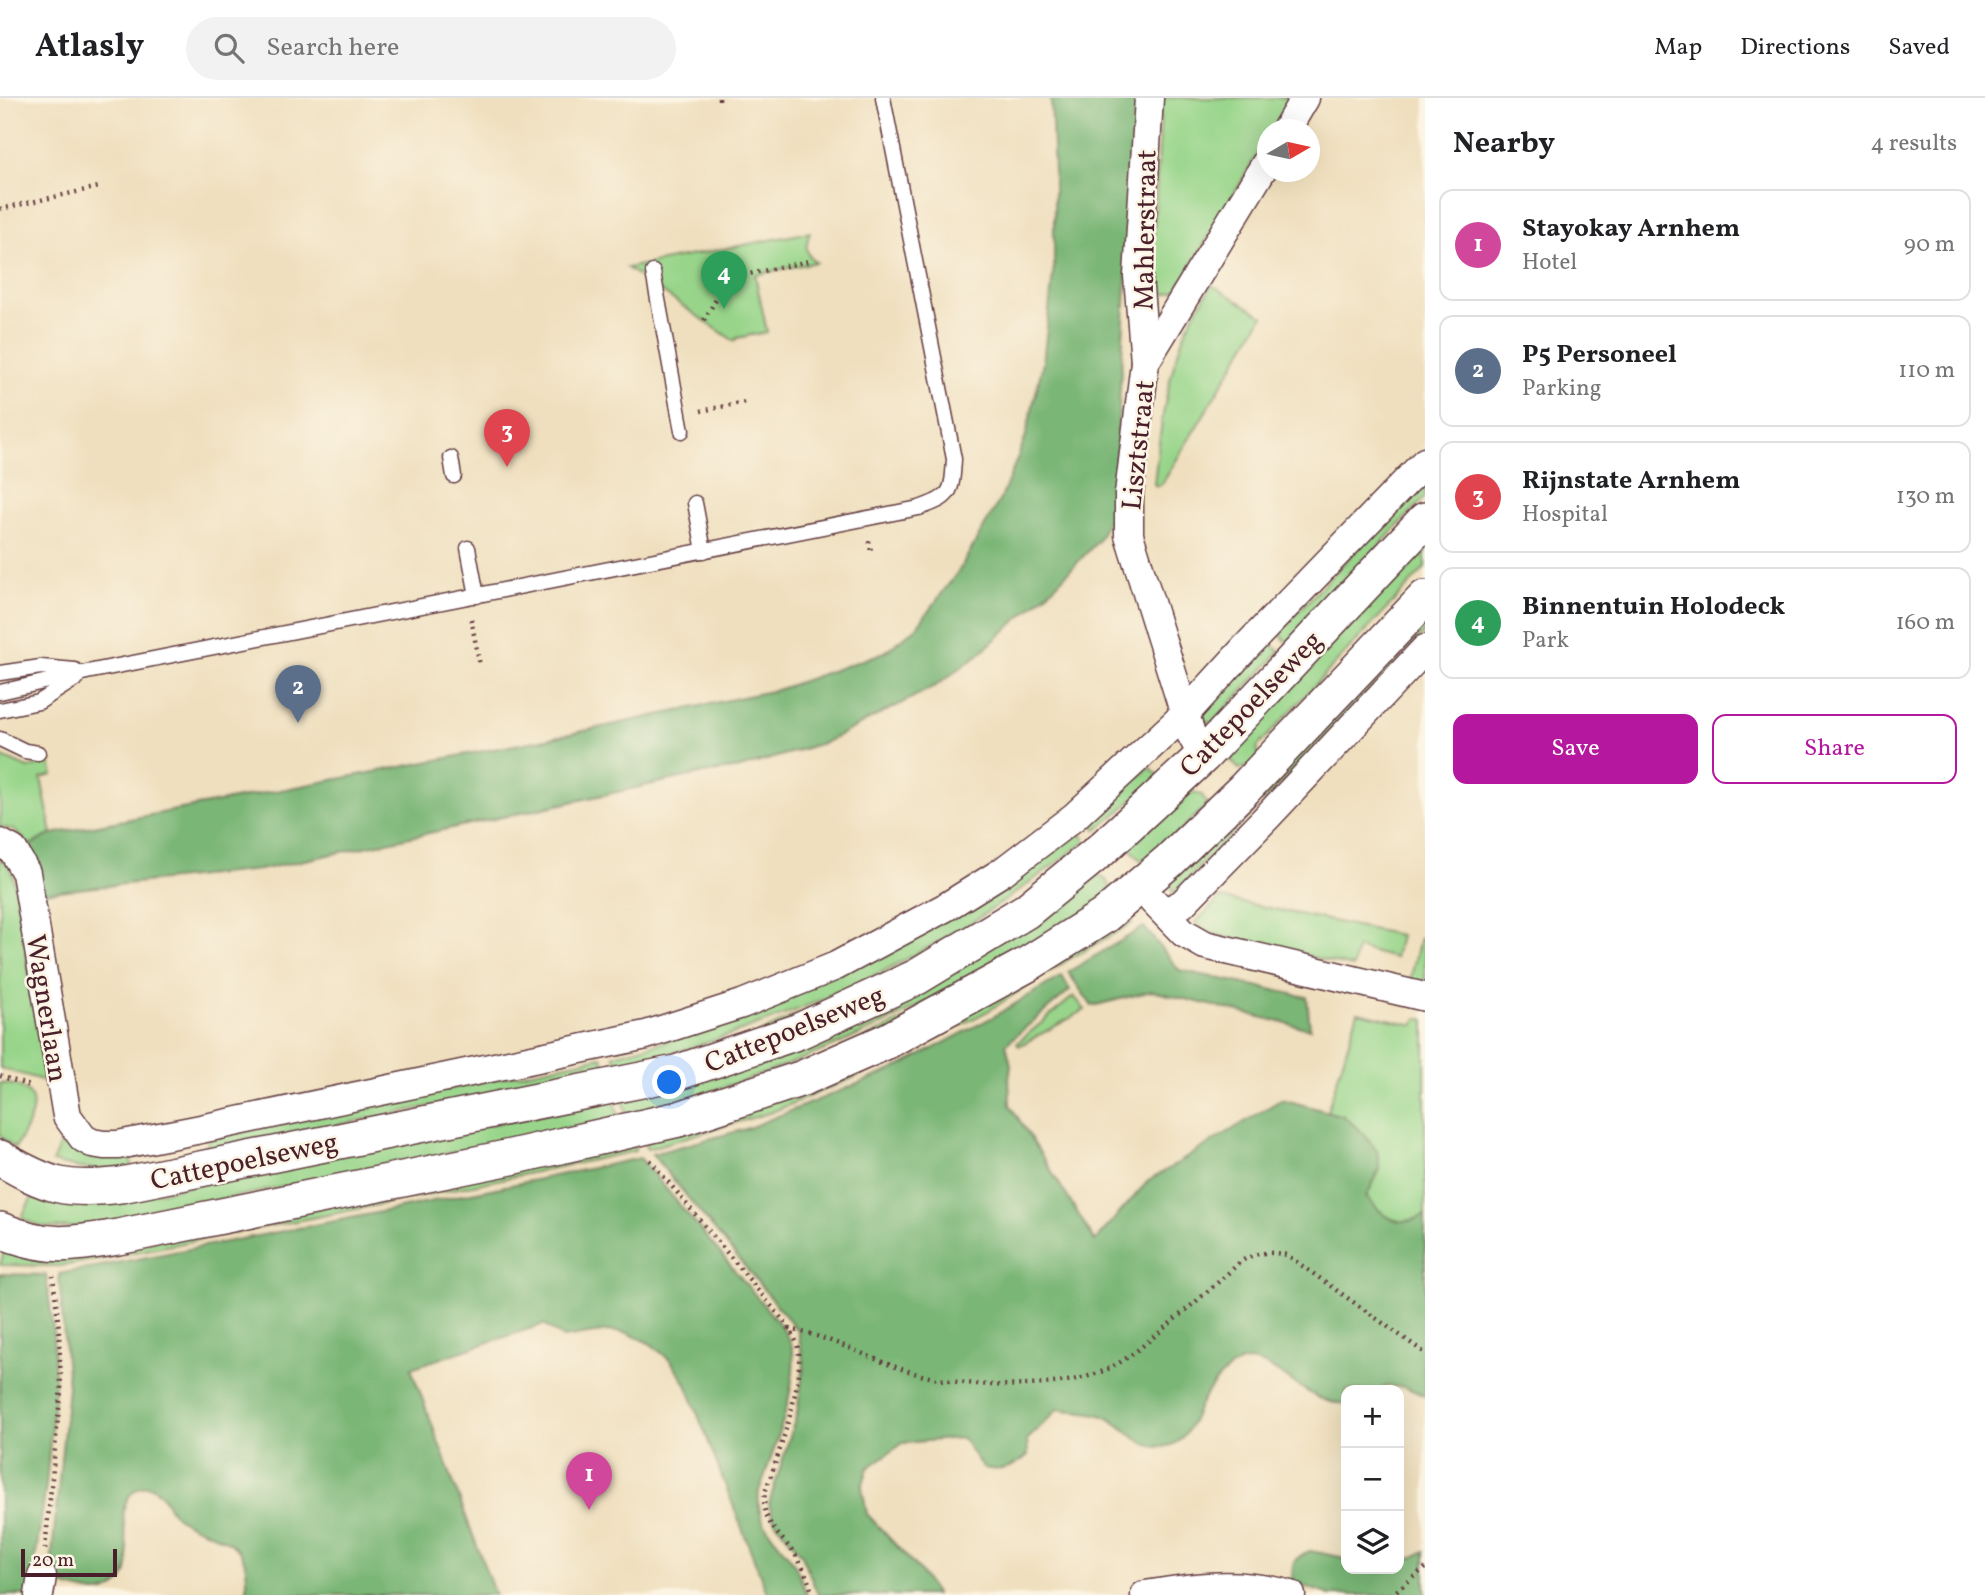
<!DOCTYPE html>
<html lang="en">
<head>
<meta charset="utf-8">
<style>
  body { margin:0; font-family:Vollkorn,serif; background:#f2f2f2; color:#202124 }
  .controls { position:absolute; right:21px; bottom:21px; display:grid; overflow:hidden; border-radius:14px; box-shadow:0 7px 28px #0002 }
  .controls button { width:63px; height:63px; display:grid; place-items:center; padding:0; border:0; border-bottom:2px solid #e0e0e0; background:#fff; color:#202124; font:35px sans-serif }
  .compass { position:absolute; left:1257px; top:21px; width:63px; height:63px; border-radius:50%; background:#fff; box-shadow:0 7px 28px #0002; rotate:81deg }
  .scale { position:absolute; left:21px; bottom:18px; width:96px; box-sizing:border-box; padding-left:7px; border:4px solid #4a1f2b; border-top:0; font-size:19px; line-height:24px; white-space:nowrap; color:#4a1f2b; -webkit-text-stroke:5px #fcf5e5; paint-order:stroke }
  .you { position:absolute; left:670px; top:985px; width:24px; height:24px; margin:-18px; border:5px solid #fff; border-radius:50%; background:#1a73e8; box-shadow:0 0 0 10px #1a73e833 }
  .badge { display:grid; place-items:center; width:46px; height:46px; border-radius:50%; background:#b5179e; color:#fff; font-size:23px; font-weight:700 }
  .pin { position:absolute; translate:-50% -58px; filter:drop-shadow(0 2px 4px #0008) }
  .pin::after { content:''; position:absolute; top:37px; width:24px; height:21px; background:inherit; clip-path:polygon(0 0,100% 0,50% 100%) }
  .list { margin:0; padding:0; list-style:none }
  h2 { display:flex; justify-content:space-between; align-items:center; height:91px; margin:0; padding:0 28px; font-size:30px }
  h2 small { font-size:23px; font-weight:400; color:#757577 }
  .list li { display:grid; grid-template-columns:46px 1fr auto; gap:21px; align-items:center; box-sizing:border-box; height:112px; margin:0 14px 14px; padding:0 14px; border:2px solid #e0e0e0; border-radius:14px }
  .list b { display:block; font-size:26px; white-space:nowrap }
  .list p { margin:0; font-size:23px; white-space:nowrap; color:#757577 }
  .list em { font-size:23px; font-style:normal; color:#757577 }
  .actions { display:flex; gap:14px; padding:21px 28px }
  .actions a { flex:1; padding:16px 0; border:2px solid #b5179e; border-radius:14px; text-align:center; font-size:24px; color:#b5179e }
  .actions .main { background:#b5179e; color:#fff }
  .icon { flex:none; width:38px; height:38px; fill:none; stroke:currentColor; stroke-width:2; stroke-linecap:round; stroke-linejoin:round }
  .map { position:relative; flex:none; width:1425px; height:1497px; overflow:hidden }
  header { display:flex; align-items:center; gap:42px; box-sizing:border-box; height:98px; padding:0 35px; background:#fff; border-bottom:2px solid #e0e0e0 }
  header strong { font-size:33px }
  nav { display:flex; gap:38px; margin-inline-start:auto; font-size:24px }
  .search { width:490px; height:63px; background:#f2f2f2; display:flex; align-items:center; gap:18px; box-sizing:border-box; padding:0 24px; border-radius:38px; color:#757577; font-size:26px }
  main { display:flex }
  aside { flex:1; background:#fff }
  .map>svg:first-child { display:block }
  .green { fill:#98d58a; stroke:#717a5a; stroke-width:2 }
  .forest { fill:#7ab676; stroke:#626a50; stroke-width:2 }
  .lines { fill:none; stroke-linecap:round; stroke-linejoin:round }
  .service-casing { stroke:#633c41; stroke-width:17 }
  .minor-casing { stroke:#633c41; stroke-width:31 }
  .tertiary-casing { stroke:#633c41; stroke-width:38 }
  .path { stroke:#633c41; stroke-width:4.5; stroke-dasharray:2 5; stroke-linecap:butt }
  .service { stroke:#fff; stroke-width:14 }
  .minor { stroke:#fff; stroke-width:28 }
  .tertiary { stroke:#fff; stroke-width:35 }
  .labels { text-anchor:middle; stroke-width:5; stroke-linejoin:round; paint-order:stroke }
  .street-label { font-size:28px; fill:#4a1f2b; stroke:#fcf5e5 }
</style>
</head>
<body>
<header>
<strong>Atlasly</strong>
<div class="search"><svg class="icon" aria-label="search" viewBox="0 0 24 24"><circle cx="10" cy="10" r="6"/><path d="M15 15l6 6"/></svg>Search here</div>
<nav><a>Map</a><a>Directions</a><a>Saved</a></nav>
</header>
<main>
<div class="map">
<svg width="1425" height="1497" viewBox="0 0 1425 1497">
  <rect width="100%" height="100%" fill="#fcf5e5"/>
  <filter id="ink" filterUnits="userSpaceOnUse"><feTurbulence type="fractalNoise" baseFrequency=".0143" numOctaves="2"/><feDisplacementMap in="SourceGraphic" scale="14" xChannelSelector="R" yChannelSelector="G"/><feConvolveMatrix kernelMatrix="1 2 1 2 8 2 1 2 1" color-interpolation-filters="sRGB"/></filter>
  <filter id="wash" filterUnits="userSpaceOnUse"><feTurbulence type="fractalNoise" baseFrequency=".00686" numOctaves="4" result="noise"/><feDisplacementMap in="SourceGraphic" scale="28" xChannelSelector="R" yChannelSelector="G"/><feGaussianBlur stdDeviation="1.57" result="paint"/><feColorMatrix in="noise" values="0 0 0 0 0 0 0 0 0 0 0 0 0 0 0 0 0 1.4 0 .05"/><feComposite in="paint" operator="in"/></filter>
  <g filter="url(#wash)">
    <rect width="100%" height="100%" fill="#efdfbe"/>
    <!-- green -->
    <g class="green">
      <path d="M1162,0H1291L1272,31L1268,32L1267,40L1178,190C1166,200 1153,195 1151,179Z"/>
      <path d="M810,134C806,146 803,155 816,164L755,177L767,234L737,240L734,243L627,170Z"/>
      <path d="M1212,187L1263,218L1162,386L1156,388L1154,386C1160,333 1166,279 1187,230C1194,215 1204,201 1212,187Z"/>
      <path d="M1425,379V399L1288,545L1278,535Z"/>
      <path d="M1425,443V470L1258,648L1256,667L1239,671L1232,664L1230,654Z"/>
      <path d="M1425,513V534L1263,704L1255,696Z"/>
      <path d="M1270,544L1280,554L1212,625L1205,623L1203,615Z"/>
      <path d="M0,658L28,670L50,665L53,677L41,680L52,736L30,747L14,732L0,729Z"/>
      <path d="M1150,669L1160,679L1097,732L1089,722Z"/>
      <path d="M1190,693L1202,697L1207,707L1147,764L1139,761L1129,749Z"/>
      <path d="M1248,703L1256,711L1174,795L1172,794L1171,783Z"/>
      <path d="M1077,732L1085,741L1084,745C1044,773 1005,805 962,830C854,894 739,940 617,970L614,957L686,938Z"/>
      <path d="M0,760L8,766L13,778L46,976L45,983L0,970Z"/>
      <path d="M1092,777C1105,777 1112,785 1110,798C1052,832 995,869 935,900C836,952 736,990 627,1017L622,1000Z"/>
      <path d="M1220,800L1400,837L1395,860L1357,850L1353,869L1214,836L1195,825Z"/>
      <path d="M1118,821H1131L1132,825L1068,862L988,913L894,963L772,1014L647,1051L644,1045Z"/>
      <path d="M1420,840L1425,841V884L1410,883Z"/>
      <path d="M1074,898L1085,912L1019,948L1017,945Z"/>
      <path d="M1358,914L1414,927L1417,920L1425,922V1117C1397,1132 1384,1118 1366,1099L1380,1071C1366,1042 1360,1022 1327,1014Z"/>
      <path d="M602,959L606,973L203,1054L210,1040Z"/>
      <path d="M0,985C51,988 31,1023 15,1050L0,1038Z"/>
      <path d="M614,1001L619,1020L92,1128C70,1129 39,1135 22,1119L31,1101L35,1099L69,1109L101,1106Z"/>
      <path d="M65,1040C83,1062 104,1061 130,1058L132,1069C101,1073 82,1072 52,1064L62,1042Z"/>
      <path d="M634,1047L635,1053L368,1109L74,1166L59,1168L0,1167L4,1153L27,1160L59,1162Z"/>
    </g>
    <!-- forest -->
    <g class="forest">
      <path d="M1051,0H1137L1113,412L1098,443L1054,489L979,556L937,587L826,644L740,670L704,675L259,772L40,795L34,759L30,747L52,736L546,641L780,591L885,554L916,530L960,471L1002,398L1025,341L1043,265L1054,168V74Z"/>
      <path d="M1144,829L1179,872L1307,899L1310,931L1152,893L1092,908L1068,874Z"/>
      <path d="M1062,878L1070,892L1006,946L1011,967L1009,980L1010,1007L1095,1143L1147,1084L1282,1001L1343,1018L1362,1034L1377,1053L1380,1071L1366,1099C1384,1118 1397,1132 1425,1117V1298L1405,1289L1387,1288L1377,1292H1346V1305C1310,1309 1282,1265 1249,1263C1232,1262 1213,1286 1204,1299C1193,1316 1190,1344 1167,1348C1142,1354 1126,1328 1106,1319C1092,1313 1072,1314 1058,1311L1027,1342L1028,1357C1013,1370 1003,1374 983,1370L962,1340L903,1345L868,1370L862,1389L867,1416L918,1471L936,1497H818L802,1457L774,1422L769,1406L797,1315L804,1268L798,1233L652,1056L746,1031L897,970L991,920Z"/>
      <path d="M640,1060L778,1224C783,1231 789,1239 792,1248C800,1285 772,1358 759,1393C755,1426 774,1437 791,1461C799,1472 802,1485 807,1497H768L686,1286L671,1263L651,1246L628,1235L608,1233L563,1240L544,1226L411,1270L495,1497H247C247,1484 248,1466 241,1456C226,1435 196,1434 177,1419C167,1411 165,1396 154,1390C148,1387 140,1388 134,1393C105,1417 149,1469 114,1490C106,1495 98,1496 89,1494C74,1491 61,1489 50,1478L68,1289L59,1176L371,1116Z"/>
      <path d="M0,1176L46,1177L53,1231L55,1290L46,1388L30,1497H0Z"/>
      <path d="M1310,1453L1346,1460V1471H1399V1463L1407,1462L1425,1453V1497H1330L1292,1484C1292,1466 1292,1460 1310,1453Z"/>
    </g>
  </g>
  <g filter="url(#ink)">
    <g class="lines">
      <!-- service casing -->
      <g class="service-casing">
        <g id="service">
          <path d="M653,174L682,333"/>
          <path d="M451,360L454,378"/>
          <path d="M695,405L704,453"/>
          <path d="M468,450L477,498"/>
          <path d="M0,575L41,569L75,572"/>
          <path d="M0,594L87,574L919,410C952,399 952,395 954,361L883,0"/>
          <path d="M0,612L39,604L77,580"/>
          <path d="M0,641L25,653L38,655"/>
        </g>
      </g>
      <!-- minor casing -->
      <g class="minor-casing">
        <g id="minor">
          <path d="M1286,32L1305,0"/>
          <path d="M1145,264L1138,178L1149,0"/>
          <path d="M1203,658L1191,636L1129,437V396L1145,264L1268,62"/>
          <path d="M0,745L13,752L26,775L67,1018L83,1040L92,1045L104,1047H118L196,1032L646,937L742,906L836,868L946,809L1002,774L1074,719L1185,616L1246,549L1425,364"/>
          <path d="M1153,803L1184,835L1205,847L1425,899"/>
          <path d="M1165,814L1182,806L1268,718L1425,551"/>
          <path d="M39,1497L42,1478"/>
          <path d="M1145,1497C1199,1488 1238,1483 1291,1497"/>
        </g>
      </g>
      <!-- tertiary casing -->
      <g class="tertiary-casing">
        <g id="tertiary">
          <path d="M0,1060C48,1088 66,1094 121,1087L676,975L797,934L917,879L1026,813L1102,751L1203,658L1425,422"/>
          <path d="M0,1132C48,1151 69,1147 118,1139L511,1059L679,1021L803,980L887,943L1028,866L1104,818L1169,763L1244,691L1425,500"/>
        </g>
      </g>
      <!-- path -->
      <g class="path">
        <path d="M719,0V6"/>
        <path d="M0,111L99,89"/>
        <path d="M704,222L727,183L749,176L809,163"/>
        <path d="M701,313L745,304"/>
        <path d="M869,443L871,453"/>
        <path d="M471,521L480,568"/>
        <path d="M0,978L33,989"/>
        <path d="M650,1062L783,1222C788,1229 794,1237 797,1246C807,1279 777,1361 765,1394C760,1427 782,1436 798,1461C805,1472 809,1485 813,1497"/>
        <path d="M789,1231C835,1240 871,1262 914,1275C963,1290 1050,1293 1098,1275C1124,1266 1147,1244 1168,1227C1192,1207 1217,1186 1240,1164C1256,1154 1268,1153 1287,1157L1425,1255"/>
        <path d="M45,1451L61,1290L59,1231L53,1178"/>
        <path d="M1391,1497L1425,1470"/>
      </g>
      <!-- service -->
      <use href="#service" class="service"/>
      <!-- minor -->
      <use href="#minor" class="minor"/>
      <!-- tertiary -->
      <use href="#tertiary" class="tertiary"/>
    </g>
  </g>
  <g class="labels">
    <!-- street labels -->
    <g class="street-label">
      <text transform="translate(1144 132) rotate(-89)" y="10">Mahlerstraat</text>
      <text transform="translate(1137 347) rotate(-84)" y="10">Lisztstraat</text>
      <text transform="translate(1250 605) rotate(-46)" y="10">Cattepoelseweg</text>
      <text transform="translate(48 910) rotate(81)" y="10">Wagnerlaan</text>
      <text transform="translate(794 930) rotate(-22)" y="10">Cattepoelseweg</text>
      <text transform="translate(244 1062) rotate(-12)" y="10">Cattepoelseweg</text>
    </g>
  </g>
</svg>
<div class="controls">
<button>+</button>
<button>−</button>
<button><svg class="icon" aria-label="layers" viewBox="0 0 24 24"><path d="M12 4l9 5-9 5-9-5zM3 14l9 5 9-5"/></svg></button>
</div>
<svg class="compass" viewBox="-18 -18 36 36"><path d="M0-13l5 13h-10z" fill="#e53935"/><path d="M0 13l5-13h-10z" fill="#757577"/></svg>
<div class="scale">20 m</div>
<div class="you"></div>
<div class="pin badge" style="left:589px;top:1412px;background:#d1479c">1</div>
<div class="pin badge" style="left:298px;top:625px;background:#5c6f8a">2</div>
<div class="pin badge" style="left:507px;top:369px;background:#e0444e">3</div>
<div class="pin badge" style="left:724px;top:211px;background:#2e9e5b">4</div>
</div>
<aside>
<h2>Nearby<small>4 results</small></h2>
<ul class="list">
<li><span class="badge" style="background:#d1479c">1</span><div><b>Stayokay Arnhem</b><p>Hotel</p></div><em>90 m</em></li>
<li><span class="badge" style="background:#5c6f8a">2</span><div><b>P5 Personeel</b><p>Parking</p></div><em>110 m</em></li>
<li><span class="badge" style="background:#e0444e">3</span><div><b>Rijnstate Arnhem</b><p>Hospital</p></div><em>130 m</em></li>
<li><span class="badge" style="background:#2e9e5b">4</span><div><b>Binnentuin Holodeck</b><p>Park</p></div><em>160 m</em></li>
</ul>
<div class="actions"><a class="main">Save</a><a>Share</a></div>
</aside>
</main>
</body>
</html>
